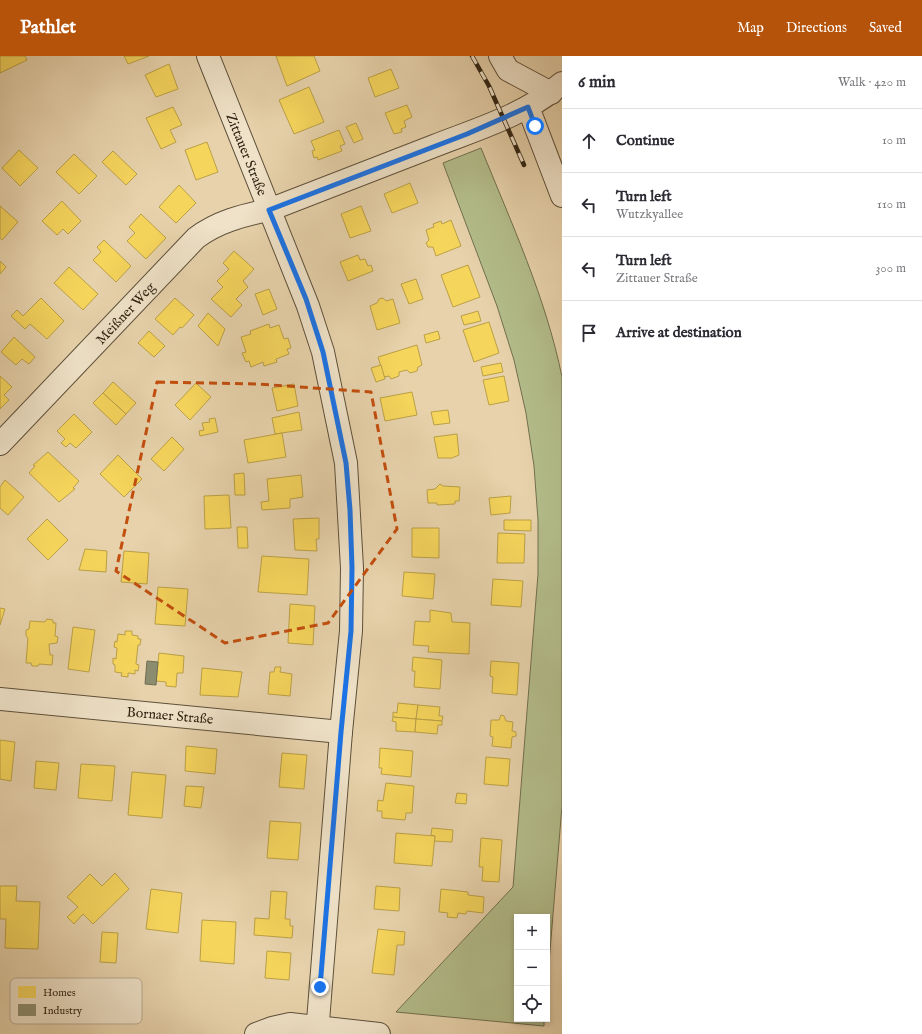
<!DOCTYPE html>
<html lang="en">
<head>
<meta charset="utf-8">
<style>
  body { margin:0; font-family:"IM FELL English",serif; background:#f7f7f7; color:#2b2b33 }
  .controls { position:absolute; right:12px; bottom:12px; display:grid; overflow:hidden; border-radius:0px; box-shadow:0 2px 6px #0003 }
  .controls button { width:36px; height:36px; display:grid; place-items:center; padding:0; border:0; border-bottom:1px solid #e1e1e2; background:#fff; color:#2b2b33; font:20px sans-serif }
  .stop { position:absolute; width:12px; height:12px; margin:-9px; border:3px solid #1a73e8; border-radius:50%; background:#fff }
  .stop.end { background:#1a73e8; border-color:#fff; box-shadow:0 1px 4px #0008 }
  .list { margin:0; padding:0; list-style:none }
  h2 { display:flex; justify-content:space-between; align-items:center; height:52px; margin:0; padding:0 16px; font-size:17px }
  h2 small { font-size:13px; font-weight:400; color:#7c7c81 }
  .list li { display:grid; grid-template-columns:26px 1fr auto; gap:12px; align-items:center; box-sizing:border-box; height:64px; padding:0 16px; border-top:1px solid #e1e1e2 }
  .list b { display:block; font-size:15px; white-space:nowrap }
  .list p { margin:0; font-size:13px; white-space:nowrap; color:#7c7c81 }
  .list em { font-size:13px; font-style:normal; color:#7c7c81 }
  .icon { flex:none; width:22px; height:22px; fill:none; stroke:currentColor; stroke-width:2; stroke-linecap:round; stroke-linejoin:round }
  .map { position:relative; flex:none; width:562px; height:978px; overflow:hidden }
  header { display:flex; align-items:center; gap:24px; box-sizing:border-box; height:56px; padding:0 20px; background:#b45309; color:#fff }
  header strong { font-size:19px }
  nav { display:flex; gap:22px; margin-inline-start:auto; font-size:14px }
  main { display:flex }
  aside { flex:1; background:#fff }
  .map>svg:first-child { display:block }
  .green { fill:#b3bd8b; stroke:#727050 }
  .homes { fill:#f6d55c; stroke:#bba046 }
  .industry { fill:#8c8c6e; stroke:#706d53 }
  .lines { fill:none; stroke-linecap:round; stroke-linejoin:round }
  .minor-casing { stroke:#5e503a; stroke-width:24 }
  .minor { stroke:#efe2c8; stroke-width:22 }
  .rail-casing { stroke:#302414; stroke-width:4.5 }
  .rail { stroke:#efe2c8; stroke-width:3; stroke-dasharray:9; stroke-linecap:butt }
  .route { stroke:#1a73e8; stroke-width:5 }
  .marked { fill:none; stroke:#c34e0e; stroke-width:3; stroke-dasharray:8 5; stroke-linejoin:round }
  .labels { text-anchor:middle; stroke-width:4; stroke-linejoin:round; paint-order:stroke }
  .street-label { font-size:14px; fill:#302414; stroke:#efe2c8 }
  .key { fill:#efe2c8; stroke:#b6a992; stroke-width:1 }
  .key-label { font-size:11px; fill:#302414 }
</style>
</head>
<body>
<header>
<strong>Pathlet</strong>
<nav><a>Map</a><a>Directions</a><a>Saved</a></nav>
</header>
<main>
<div class="map">
<svg width="562" height="978" viewBox="0 0 562 978">
  <rect width="100%" height="100%" fill="#e7d2ab"/>
  <filter id="stains"><feTurbulence type="fractalNoise" baseFrequency=".005" numOctaves="4"/><feColorMatrix values="0 0 0 0 .2 0 0 0 0 .09 0 0 0 0 .02 0 0 0 .5 -.17"/></filter>
  <radialGradient id="worn" r=".72"><stop offset=".6" stop-color="#630" stop-opacity="0"/><stop offset="1" stop-color="#630" stop-opacity=".3"/></radialGradient>
  <!-- green -->
  <path class="green" d="M481,92C511,166 546,242 562,321V750L547,931V861H517V963H544V970L396,956L513,831L538,518V464L534,410L526,357L514,304L497,250L443,107Z"/>
  <!-- homes -->
  <g class="homes">
    <path d="M0,0H25L27,4L0,17Z"/>
    <path d="M124,0H149L128,8Z"/>
    <path d="M276,0H314L320,15L287,30Z"/>
    <path d="M169,8L178,33L156,41L145,19Z"/>
    <path d="M391,13L399,32L375,41L368,22Z"/>
    <path d="M309,31L324,66L294,78L279,44Z"/>
    <path d="M407,49L412,61L404,65L406,71L401,73L402,76L394,78L385,57Z"/>
    <path d="M173,51L182,69L170,74L176,86L161,93L146,62Z"/>
    <path d="M356,67L363,83L354,87L346,71Z"/>
    <path d="M339,74L345,88L340,90L342,95L318,104L317,101L314,102L312,95L315,94L311,85Z"/>
    <path d="M207,86L218,116L196,124L185,94Z"/>
    <path d="M19,94L38,112L20,130L2,112Z"/>
    <path d="M113,95L137,118L126,129L102,106Z"/>
    <path d="M74,98L97,120L79,138L56,116Z"/>
    <path d="M410,127L418,147L392,157L384,138Z"/>
    <path d="M179,129L196,147L176,167L159,151Z"/>
    <path d="M62,145L81,165L68,178L63,173L57,179L42,165Z"/>
    <path d="M0,150L18,166L2,184L0,182Z"/>
    <path d="M361,150L371,175L350,182L341,158Z"/>
    <path d="M141,158L166,182L146,203L127,185L135,177L129,171Z"/>
    <path d="M451,164L461,190L436,200L433,191H428L426,187L429,184L426,174L434,171L433,168L441,165L442,168Z"/>
    <path d="M104,184L131,210L116,226L93,204L101,196L97,191Z"/>
    <path d="M234,195L254,213L243,225L248,231L236,243L242,249L231,261L211,243L223,231L217,225L229,213L223,207Z"/>
    <path d="M358,199L360,204L365,203L368,210L371,209L373,215L348,225L340,206Z"/>
    <path d="M0,205L6,211L0,218Z"/>
    <path d="M468,209L480,241L453,251L441,219Z"/>
    <path d="M69,211L98,238L83,254L54,227Z"/>
    <path d="M416,223L423,243L409,248L401,228Z"/>
    <path d="M269,233L277,253L263,259L255,238Z"/>
    <path d="M41,242L64,265L47,283L30,268L25,273L11,260L17,254L23,260Z"/>
    <path d="M175,242L194,259L182,272L180,271L173,279L155,263Z"/>
    <path d="M383,242L386,245L393,243L400,267L377,274L370,250L377,247L379,243Z"/>
    <path d="M478,255L481,265L464,269L461,260Z"/>
    <path d="M208,257L225,273L218,290L198,270Z"/>
    <path d="M489,266L499,297L474,306L463,274Z"/>
    <path d="M269,268L270,272L279,269L284,283L288,282L291,292L287,293L289,298L276,303L277,306L264,310L263,306L251,311L249,305L246,306L242,297L246,296L241,281L251,278L250,275Z"/>
    <path d="M149,275L165,290L154,301L138,287Z"/>
    <path d="M438,275L440,283L426,287L424,279Z"/>
    <path d="M14,281L35,301L29,308L22,303L16,309L1,296Z"/>
    <path d="M417,289L422,309L418,311L417,315L410,317L407,314L399,316V320L391,323L389,320L384,321L378,301Z"/>
    <path d="M501,307L503,316L483,320L481,311Z"/>
    <path d="M381,309L385,323L376,326L371,312Z"/>
    <path d="M0,320L12,331L4,339L9,344L0,353Z"/>
    <path d="M504,320L509,345L489,349L483,324Z"/>
    <path d="M113,326L136,347L126,358L103,337Z"/>
    <path d="M196,327L211,341L190,364L175,349Z"/>
    <path d="M294,328L298,350L277,355L272,332Z"/>
    <path d="M412,336L417,359L385,365L380,342Z"/>
    <path d="M103,337L126,358L116,369L93,347Z"/>
    <path d="M448,354L450,367L434,369L431,356Z"/>
    <path d="M299,356L302,374L275,378L272,362Z"/>
    <path d="M74,358L92,376L76,392L70,387L66,391L61,387L65,383L57,375Z"/>
    <path d="M215,362L218,376L200,380L199,375L204,374L202,367L210,366L209,363Z"/>
    <path d="M282,377L286,401L248,407L244,384Z"/>
    <path d="M457,378L459,399L452,402H438L434,381Z"/>
    <path d="M172,381L184,393L164,415L151,403Z"/>
    <path d="M48,396L79,425L73,432L75,433L59,446L29,417L35,410L33,409Z"/>
    <path d="M118,399L142,423L124,441L100,418Z"/>
    <path d="M244,417L245,439H235L234,418Z"/>
    <path d="M301,419L303,441L290,443V452L262,454L261,446L269,445L267,423Z"/>
    <path d="M5,424L24,441L8,459L0,452V431Z"/>
    <path d="M440,428L443,430L460,431L459,445H455V448L437,449V447H428L427,434L435,433Z"/>
    <path d="M229,439L231,472L205,473L204,440Z"/>
    <path d="M511,440L510,457L491,459L489,442Z"/>
    <path d="M319,462V483H316L317,495L295,494L293,463Z"/>
    <path d="M47,463L68,484L48,504L27,483Z"/>
    <path d="M504,464H531V475L504,474Z"/>
    <path d="M237,471H247L248,492H238Z"/>
    <path d="M412,472H439V502L412,501Z"/>
    <path d="M498,477L525,478L524,507H497Z"/>
    <path d="M85,493L107,495L106,516L79,514Z"/>
    <path d="M124,495L149,497L147,528L121,526Z"/>
    <path d="M262,500L309,503L307,539L258,536Z"/>
    <path d="M404,516L435,518L433,543L402,540Z"/>
    <path d="M493,523L523,525L521,551L491,549Z"/>
    <path d="M158,531L188,533L185,570L155,568Z"/>
    <path d="M290,548L315,550L313,589L288,587Z"/>
    <path d="M0,552L5,553L0,569Z"/>
    <path d="M430,554L451,557L452,566L470,567L469,598L428,596L429,590L413,589L415,565L430,566Z"/>
    <path d="M47,563L53,564V567H56L55,580L58,581L57,587L49,588L50,599H53L52,609L39,608L38,610H32L31,607H26L28,582L26,580V574L29,573L30,565L45,566Z"/>
    <path d="M73,571L95,574L89,616L68,613Z"/>
    <path d="M125,575H132V579L138,580V583H141L140,589H138L136,608L139,609L138,615L135,614V618L128,617V621L121,620L122,617L115,616V609L113,608V602L116,603L117,592L114,591L115,585L117,586L118,578L125,579Z"/>
    <path d="M159,597L184,600L183,617H177L176,631L166,630V626L156,625Z"/>
    <path d="M413,601L442,604L440,633L414,631L415,615H412Z"/>
    <path d="M491,605L519,607L517,639L492,637L493,621L490,620Z"/>
    <path d="M275,611H281L280,616L292,618L290,640L268,638L270,616H274Z"/>
    <path d="M202,612L242,616L238,641L200,639Z"/>
    <path d="M398,647L418,649L416,663L393,661V656L397,657Z"/>
    <path d="M418,649L440,651L439,660H443L442,665L416,663Z"/>
    <path d="M501,659L504,660L506,665L513,666L512,675L516,676V680L512,681L511,692L492,690L493,681L490,680L491,664H499Z"/>
    <path d="M393,661L416,663L415,676L396,675V666L392,665Z"/>
    <path d="M416,663L442,665V669H438L437,678L415,676Z"/>
    <path d="M0,684L15,686L11,725L0,723Z"/>
    <path d="M186,690L217,693L215,718L185,715Z"/>
    <path d="M380,692L413,695L411,721L381,718L382,712H379Z"/>
    <path d="M282,697L307,699L304,733L279,731Z"/>
    <path d="M486,701L510,703L508,730L484,728Z"/>
    <path d="M36,705L59,707L56,734L34,732Z"/>
    <path d="M81,708L115,710L112,745L78,742Z"/>
    <path d="M132,716L166,719L162,762L128,759Z"/>
    <path d="M386,727L414,730L412,757H406L405,764L382,762V755H377L378,744L383,745Z"/>
    <path d="M186,730L204,731L201,752L184,750Z"/>
    <path d="M457,737L467,738L466,748L455,747Z"/>
    <path d="M270,765L301,767L298,804L267,802Z"/>
    <path d="M432,772L453,774L452,786L434,785L435,780L431,779Z"/>
    <path d="M396,777L435,780L432,810L394,807Z"/>
    <path d="M481,782L502,784L499,826L482,825L483,811H479Z"/>
    <path d="M115,817L129,833L93,868L83,858L74,868L67,861L78,851L67,841L90,818L102,830Z"/>
    <path d="M0,830H17L16,845L40,846L38,893L5,892L6,863H0Z"/>
    <path d="M376,830L400,832L399,855L374,853Z"/>
    <path d="M151,833L182,837L178,877L146,873Z"/>
    <path d="M441,833L468,836V839L484,841L483,857L467,855L466,858L458,857L457,862L447,861L448,857L439,856Z"/>
    <path d="M271,835L287,836L285,863H290V870H293L292,882L254,879L255,862L269,863Z"/>
    <path d="M202,864L236,866L234,908L200,905Z"/>
    <path d="M378,873L405,876L404,889H397L394,919L372,917Z"/>
    <path d="M102,876L118,877L116,907L100,906Z"/>
    <path d="M267,895L291,897L289,924L265,922Z"/>
  </g>
  <!-- industry -->
  <path class="industry" d="M147,605L158,606L156,629L145,628Z"/>
  <g class="lines">
    <!-- minor casing -->
    <g class="minor-casing">
      <g id="minor">
        <path d="M208,0L308,250L323,296L346,407L352,512L351,575L341,676L317,978"/>
        <path d="M500,0L508,14L551,37"/>
        <path d="M528,51L562,140"/>
        <path d="M0,388L196,182C217,166 243,159 269,154C324,133 379,111 434,90C477,73 526,59 562,27"/>
        <path d="M0,643L341,676"/>
        <path d="M256,978L272,972L290,968L379,978"/>
      </g>
    </g>
    <!-- minor -->
    <use href="#minor" class="minor"/>
    <!-- rail casing -->
    <g class="rail-casing">
      <path id="rail" d="M472,0L489,30L524,109"/>
    </g>
    <!-- rail -->
    <use href="#rail" class="rail"/>
  </g>
  <g class="lines">
    <!-- route -->
    <path class="route" d="M320,931L341,676L351,575L352,512L350,454L346,407L323,296L306,243L269,154L467,78L528,51L535,70"/>
  </g>
  <!-- marked area -->
  <path class="marked" d="M157,326L258,328L371,336L397,473L328,567L225,587L116,515Z"/>
  <g class="labels">
    <!-- street labels -->
    <g class="street-label">
      <text transform="translate(247 98) rotate(68)" y="5">Zittauer Straße</text>
      <text transform="translate(125 257) rotate(-47)" y="5">Meißner Weg</text>
      <text transform="translate(170 659) rotate(5)" y="5">Bornaer Straße</text>
    </g>
  </g>
  <!-- legend -->
  <rect x="10" y="922" width="132" height="46" rx="6" class="key"/>
  <rect x="18" y="930" width="18" height="12" fill="#f6d55c"/>
  <rect x="18" y="948" width="18" height="12" fill="#8c8c6e"/>
  <g class="key-label">
    <text x="43" y="940">Homes</text>
    <text x="43" y="958">Industry</text>
  </g>
  <rect width="100%" height="100%" filter="url(#stains)"/>
  <rect width="100%" height="100%" fill="url(#worn)"/>
</svg>
<div class="controls">
<button>+</button>
<button>−</button>
<button><svg class="icon" aria-label="locate" viewBox="0 0 24 24"><circle cx="12" cy="12" r="6"/><path d="M12 2v4M12 18v4M2 12h4M18 12h4"/></svg></button>
</div>
<div class="stop" style="left:535px;top:70px"></div>
<div class="stop end" style="left:320px;top:931px"></div>
</div>
<aside>
<h2>6 min<small>Walk · 420 m</small></h2>
<ul class="list">
<li><svg class="icon" aria-label="ahead" viewBox="0 0 24 24"><path d="M12 20V5M6 11l6-6 6 6"/></svg><div><b>Continue</b></div><em>10 m</em></li>
<li><svg class="icon" aria-label="left" viewBox="0 0 24 24"><path d="M17 20v-9H6M10 6l-5 5 5 5"/></svg><div><b>Turn left</b><p>Wutzkyallee</p></div><em>110 m</em></li>
<li><svg class="icon" aria-label="left" viewBox="0 0 24 24"><path d="M17 20v-9H6M10 6l-5 5 5 5"/></svg><div><b>Turn left</b><p>Zittauer Straße</p></div><em>300 m</em></li>
<li><svg class="icon" aria-label="arrive" viewBox="0 0 24 24"><path d="M6 21V4h12l-3 4 3 4H6"/></svg><div><b>Arrive at destination</b></div></li>
</ul>
</aside>
</main>
</body>
</html>
